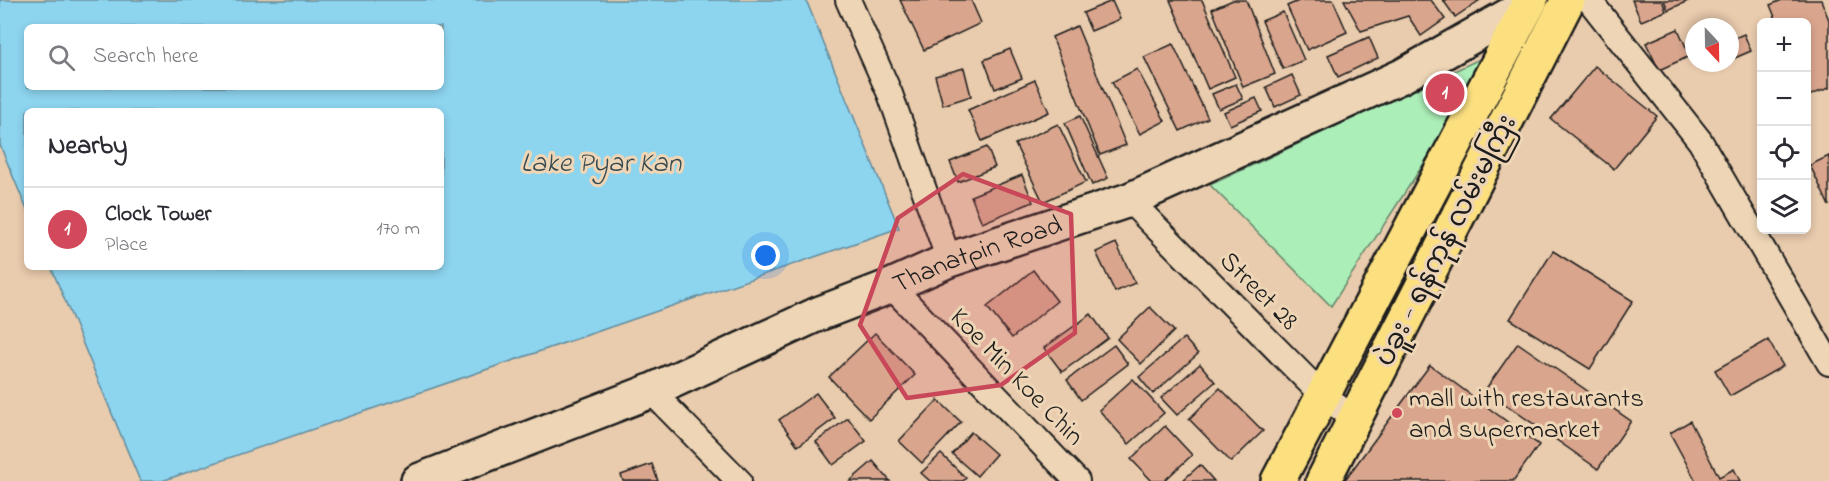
<!DOCTYPE html>
<html lang="en">
<head>
<meta charset="utf-8">
<style>
  body { margin:0; font-family:"Indie Flower","Noto Sans Myanmar",sans-serif; background:#f2f2f3; color:#2b2b33 }
  .controls { position:absolute; right:18px; top:18px; display:grid; overflow:hidden; border-radius:9px; box-shadow:0 3px 9px #0003 }
  .controls button { width:54px; height:54px; display:grid; place-items:center; padding:0; border:0; border-bottom:2px solid #e1e1e2; background:#fff; color:#2b2b33; font:30px sans-serif }
  .compass { position:absolute; left:1685px; top:18px; width:54px; height:54px; border-radius:50%; background:#fff; box-shadow:0 3px 9px #0003; rotate:158deg }
  .you { position:absolute; left:766px; top:256px; width:21px; height:21px; margin:-15px; border:4px solid #fff; border-radius:50%; background:#1a73e8; box-shadow:0 0 0 9px #1a73e833 }
  .badge { display:grid; place-items:center; width:39px; height:39px; border-radius:50%; background:#d1495b; color:#fff; font-size:20px; font-weight:700 }
  .pin { position:absolute; translate:-50% -50%; border:3px solid #fff; box-shadow:0 2px 6px #0006 }
  .list { margin:0; padding:0; list-style:none }
  h2 { display:flex; justify-content:space-between; align-items:center; height:78px; margin:0; padding:0 24px; font-size:26px }
  h2 small { font-size:20px; font-weight:400; color:#7c7c81 }
  .list li { display:grid; grid-template-columns:39px 1fr auto; gap:18px; align-items:center; box-sizing:border-box; height:84px; padding:0 24px; border-top:2px solid #e1e1e2 }
  .list b { display:block; font-size:22px; white-space:nowrap }
  .list p { margin:0; font-size:20px; white-space:nowrap; color:#7c7c81 }
  .list em { font-size:20px; font-style:normal; color:#7c7c81 }
  .icon { flex:none; width:33px; height:33px; fill:none; stroke:currentColor; stroke-width:2; stroke-linecap:round; stroke-linejoin:round }
  .map { position:relative; flex:none; width:1829px; height:481px; overflow:hidden }
  .search { position:absolute; background:#fff; box-shadow:0 3px 9px #0003; left:24px; top:24px; width:420px; height:66px; display:flex; align-items:center; gap:15px; box-sizing:border-box; padding:0 21px; border-radius:9px; color:#7c7c81; font-size:22px }
  .panel { position:absolute; background:#fff; box-shadow:0 3px 9px #0003; left:24px; top:108px; width:420px; height:162px; border-radius:9px }
  .map>svg:first-child { display:block }
  .green { fill:#abeeb8; stroke:#64856a; stroke-width:1.5 }
  .water { fill:#8dd4ef; stroke:#608a9b; stroke-width:1.5; fill-rule:evenodd }
  .building { fill:#d9a58d; stroke:#1c1c1c; stroke-width:1.5 }
  .lines { fill:none; stroke-linecap:round; stroke-linejoin:round }
  .street-casing { stroke:#1c1c1c; stroke-width:28 }
  .secondary-casing { stroke:#1c1c1c; stroke-width:38 }
  .highway-casing { stroke:#1c1c1c; stroke-width:38 }
  .street { stroke:#edd5b5; stroke-width:24 }
  .secondary { stroke:#edd5b5; stroke-width:33 }
  .highway { stroke:#fce080; stroke-width:33 }
  .marked { fill:#c84758; fill-opacity:0.2; stroke:#c84758; stroke-width:4.5; stroke-linejoin:round }
  .poi-dot { fill:#d1495b; stroke:#edd5b5; stroke-width:2 }
  .labels { text-anchor:middle; stroke-width:6; stroke-linejoin:round; paint-order:stroke }
  .street-label { font-size:27px; fill:#1c1c1c; stroke:#edd5b5 }
  .poi-label { font-size:27px; fill:#1c1c1c; stroke:#edd5b5; text-anchor:start }
  .water-label { font-size:28px; font-style:italic; fill:#384a51; stroke:#edd5b5 }
</style>
</head>
<body>
<div class="map">
<svg width="1829" height="481" viewBox="0 0 1829 481">
  <rect width="100%" height="100%" fill="#e9cbad"/>
  <filter id="ink" filterUnits="userSpaceOnUse"><feTurbulence type="fractalNoise" baseFrequency=".0167" numOctaves="2"/><feDisplacementMap in="SourceGraphic" scale="12" xChannelSelector="R" yChannelSelector="G"/><feConvolveMatrix kernelMatrix="1 2 1 2 8 2 1 2 1" color-interpolation-filters="sRGB"/></filter>
  <g filter="url(#ink)">
    <!-- green -->
    <path class="green" d="M1497,51L1331,306L1210,185Z"/>
    <!-- water -->
    <path class="water" d="M0,0H806L899,228L162,481H140L51,267H441V111H27V210L0,145ZM27,27H441V87H27Z"/>
    <!-- building -->
    <g class="building">
      <path d="M900,0H971L981,23L924,50Z"/>
      <path d="M1170,0H1202L1235,77L1208,89Z"/>
      <path d="M1233,0H1246L1275,74L1243,87L1212,9Z"/>
      <path d="M1301,0H1333L1347,32L1307,50L1287,6Z"/>
      <path d="M1344,0H1431L1445,19L1421,36L1408,16L1361,31Z"/>
      <path d="M1443,0H1480L1455,17Z"/>
      <path d="M1632,0H1662L1666,11L1641,21Z"/>
      <path d="M1664,0H1690L1668,10Z"/>
      <path d="M1782,0H1821L1829,20V88L1806,97V22H1777L1770,5Z"/>
      <path d="M1112,1L1120,19L1091,31L1083,13Z"/>
      <path d="M1283,12L1304,60L1283,69L1262,21Z"/>
      <path d="M1077,26L1126,145L1100,155L1052,37Z"/>
      <path d="M1678,29L1690,56L1659,70L1646,43Z"/>
      <path d="M1744,34L1751,51L1730,60V40Z"/>
      <path d="M1369,37L1378,58L1338,77L1328,55Z"/>
      <path d="M1173,44L1208,118L1180,131L1144,57Z"/>
      <path d="M1010,49L1022,78L995,89L984,60Z"/>
      <path d="M1595,66L1657,116L1614,169L1551,119Z"/>
      <path d="M964,68L971,96L943,105L935,76Z"/>
      <path d="M1137,69L1165,121L1140,134L1112,82Z"/>
      <path d="M1292,75L1301,95L1275,107L1266,87Z"/>
      <path d="M1035,80L1049,112L982,141L968,110Z"/>
      <path d="M1236,84L1243,99L1219,109L1212,94Z"/>
      <path d="M1256,98L1262,111L1230,125L1224,112Z"/>
      <path d="M1080,116L1108,178L1092,185L1065,123Z"/>
      <path d="M1058,124L1086,182L1043,202L1015,144Z"/>
      <path d="M987,147L995,167L958,182L950,162Z"/>
      <path d="M1829,156V206L1810,165Z"/>
      <path d="M1022,175L1033,202L982,223L971,196Z"/>
      <path d="M1116,243L1135,283L1115,292L1096,252Z"/>
      <path d="M1553,251L1633,301L1590,369L1510,319Z"/>
      <path d="M1033,270L1057,301L1012,338L987,307Z"/>
      <path d="M1150,307L1174,331L1141,364L1117,339Z"/>
      <path d="M1091,314L1108,338L1062,372L1044,348Z"/>
      <path d="M875,333L915,375L869,419L829,377Z"/>
      <path d="M1184,338L1198,354L1153,394L1139,377Z"/>
      <path d="M1768,340L1783,366L1730,396L1715,370Z"/>
      <path d="M1518,343L1631,421L1598,469L1485,390Z"/>
      <path d="M1114,345L1128,364L1081,400L1067,380Z"/>
      <path d="M1200,364L1215,382L1177,415L1161,398Z"/>
      <path d="M1430,365L1539,445L1513,481H1344Z"/>
      <path d="M1133,379L1164,413L1129,444L1099,410Z"/>
      <path d="M1220,388L1263,431L1231,462L1189,419Z"/>
      <path d="M816,393L835,418L798,446L779,420Z"/>
      <path d="M938,400L961,422L922,463L899,441Z"/>
      <path d="M848,418L866,441L833,465L816,442Z"/>
      <path d="M1690,421L1719,477L1734,469L1740,481H1696L1670,433Z"/>
      <path d="M1165,426L1192,455L1164,481H1152L1131,459Z"/>
      <path d="M971,432L996,454L977,476L952,454Z"/>
      <path d="M941,454L966,478L963,481H930L921,473Z"/>
      <path d="M873,461L890,481H850Z"/>
      <path d="M652,464L658,481H623L621,475Z"/>
      <path d="M1200,465L1214,481H1182Z"/>
    </g>
    <g class="lines">
      <!-- street casing -->
      <g class="street-casing">
        <g id="street">
          <path d="M848,0L890,94L949,260"/>
          <path d="M1589,0L1700,141L1829,363"/>
          <path d="M1129,200L1323,396L1354,418"/>
          <path d="M891,286L1077,481"/>
          <path d="M651,391L739,481"/>
        </g>
      </g>
      <!-- secondary casing -->
      <g class="secondary-casing">
        <g id="secondary">
          <path id="s1" d="M418,481L651,391L818,314L891,286L949,260L1129,200L1402,76L1527,5"/>
        </g>
      </g>
      <!-- highway casing -->
      <g class="highway-casing">
        <g id="highway">
          <path d="M1278,481L1531,0"/>
          <path d="M1323,481L1568,0"/>
        </g>
      </g>
      <!-- street -->
      <use href="#street" class="street"/>
      <!-- secondary -->
      <use href="#secondary" class="secondary"/>
      <!-- highway -->
      <use href="#highway" class="highway"/>
    </g>
  </g>
  <!-- marked area -->
  <path class="marked" d="M963,174L1071,214L1075,333L1001,385L907,398L860,325L898,218Z"/>
  <!-- markers -->
  <circle class="poi-dot" cx="1397" cy="413" r="6"/>
  <g class="labels">
    <!-- street labels -->
    <g class="street-label">
      <text transform="translate(1445 240) rotate(-63)" y="9">ပဲခူး - ရန်ကုန် လမ်းမကြီး</text>
      <text dy="9" stroke="none"><textPath href="#s1" startOffset="604">Thanatpin Road</textPath></text>
      <text transform="translate(1260 290) rotate(45)" y="9">Street 28</text>
      <text transform="translate(1018 376) rotate(46)" y="9">Koe Min Koe Chin</text>
    </g>
    <!-- poi labels -->
    <g class="poi-label">
      <text x="1409" y="406">mall with restaurants<tspan x="1409" dy="31">and supermarket</tspan></text>
    </g>
    <!-- water labels -->
    <g class="water-label">
      <text x="601" y="171">Lake Pyar Kan</text>
    </g>
  </g>
</svg>
<div class="controls">
<button>+</button>
<button>−</button>
<button><svg class="icon" aria-label="locate" viewBox="0 0 24 24"><circle cx="12" cy="12" r="6"/><path d="M12 2v4M12 18v4M2 12h4M18 12h4"/></svg></button>
<button><svg class="icon" aria-label="layers" viewBox="0 0 24 24"><path d="M12 4l9 5-9 5-9-5zM3 14l9 5 9-5"/></svg></button>
</div>
<svg class="compass" viewBox="-18 -18 36 36"><path d="M0-13l5 13h-10z" fill="#e53935"/><path d="M0 13l5-13h-10z" fill="#7c7c81"/></svg>
<div class="you"></div>
<div class="pin badge" style="left:1445px;top:93px">1</div>
<div class="search"><svg class="icon" aria-label="search" viewBox="0 0 24 24"><circle cx="10" cy="10" r="6"/><path d="M15 15l6 6"/></svg>Search here</div>
<section class="panel">
<h2>Nearby<small></small></h2>
<ul class="list">
<li><span class="badge">1</span><div><b>Clock Tower</b><p>Place</p></div><em>170 m</em></li>
</ul>
</section>
</div>
</body>
</html>
